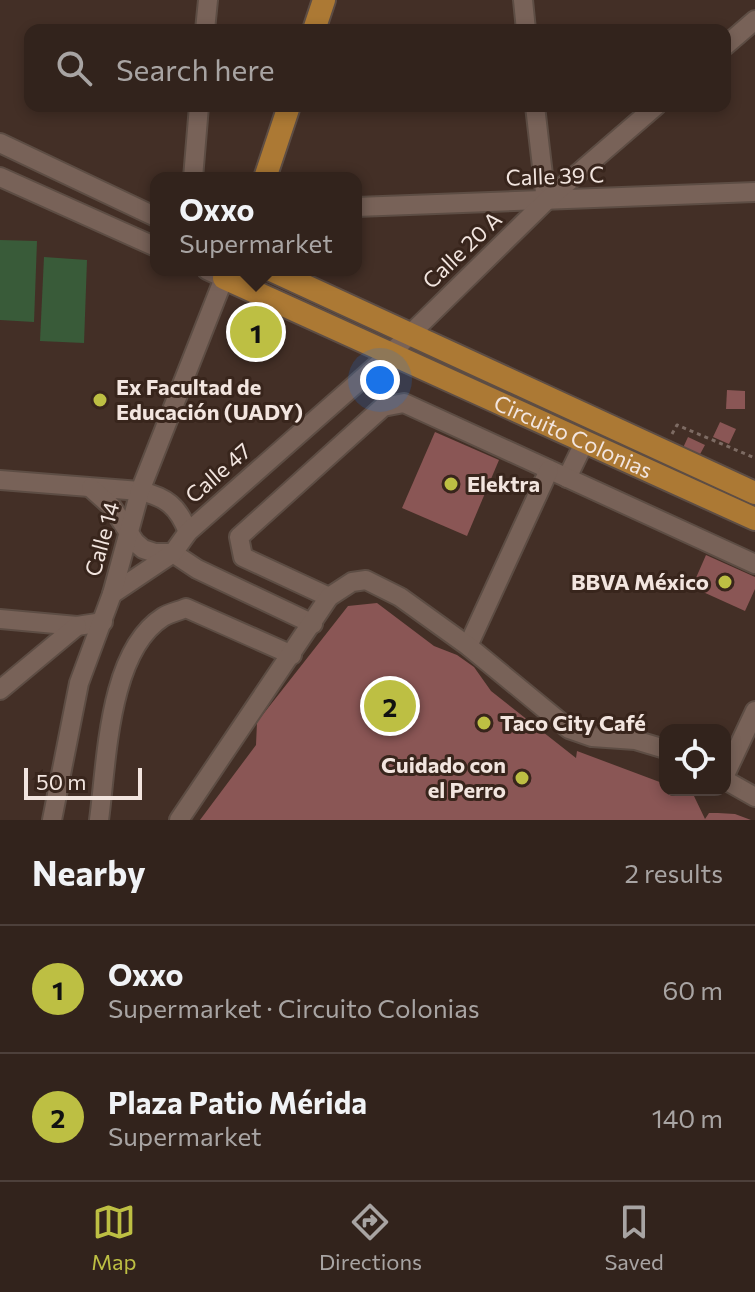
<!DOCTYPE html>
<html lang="en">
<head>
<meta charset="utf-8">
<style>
  body { margin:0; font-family:Commissioner,sans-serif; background:#3a2b25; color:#f1f3f6 }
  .controls { position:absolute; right:24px; bottom:24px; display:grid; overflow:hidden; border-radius:16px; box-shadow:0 4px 12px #0003 }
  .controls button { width:72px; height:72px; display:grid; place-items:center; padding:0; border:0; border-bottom:2px solid #4d403b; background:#32231c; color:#f1f3f6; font:40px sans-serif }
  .scale { position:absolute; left:24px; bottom:20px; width:118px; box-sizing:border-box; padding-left:8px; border:4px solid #f2e5df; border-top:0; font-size:22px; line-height:28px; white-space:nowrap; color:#f2e5df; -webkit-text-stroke:6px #38251c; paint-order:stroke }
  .you { position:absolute; left:380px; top:380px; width:28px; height:28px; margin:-20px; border:6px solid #fff; border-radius:50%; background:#1a73e8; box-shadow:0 0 0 12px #1a73e833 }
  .badge { display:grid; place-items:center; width:52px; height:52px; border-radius:50%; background:#bdbf43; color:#111; font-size:26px; font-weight:700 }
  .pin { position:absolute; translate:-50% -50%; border:4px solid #fff; box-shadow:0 2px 8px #0006 }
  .popup { position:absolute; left:150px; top:172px; width:212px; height:104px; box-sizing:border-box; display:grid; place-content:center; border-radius:16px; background:#32231c; filter:drop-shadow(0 2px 6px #0005); font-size:26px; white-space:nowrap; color:#a8a4a3 }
  .popup b { font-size:30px; color:#f1f3f6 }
  .popup::after { content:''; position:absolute; left:50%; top:100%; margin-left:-16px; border:16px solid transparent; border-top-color:#32231c }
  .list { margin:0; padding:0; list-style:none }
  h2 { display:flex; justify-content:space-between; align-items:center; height:104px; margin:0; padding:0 32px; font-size:34px }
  h2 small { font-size:26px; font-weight:400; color:#a8a4a3 }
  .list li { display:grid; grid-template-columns:52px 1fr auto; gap:24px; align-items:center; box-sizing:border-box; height:128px; padding:0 32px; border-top:2px solid #4d403b }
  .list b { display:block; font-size:30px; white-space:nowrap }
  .list p { margin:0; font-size:26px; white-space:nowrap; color:#a8a4a3 }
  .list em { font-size:26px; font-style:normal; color:#a8a4a3 }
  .icon { flex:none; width:44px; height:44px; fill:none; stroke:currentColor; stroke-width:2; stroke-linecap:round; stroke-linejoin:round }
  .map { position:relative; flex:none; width:755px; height:820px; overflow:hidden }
  .search { position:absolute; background:#32231c; box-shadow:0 4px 12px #0003; left:24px; right:24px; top:24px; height:88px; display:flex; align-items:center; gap:20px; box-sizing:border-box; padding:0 28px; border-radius:16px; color:#a8a4a3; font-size:30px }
  .sheet { height:360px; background:#32231c }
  nav { display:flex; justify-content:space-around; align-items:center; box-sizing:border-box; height:112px; border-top:2px solid #4d403b; background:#32231c; font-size:22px; color:#a8a4a3 }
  nav a { display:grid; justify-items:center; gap:4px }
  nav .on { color:#bdbf43 }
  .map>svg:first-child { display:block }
  .green { fill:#395b39 }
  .building { fill:#8a5655 }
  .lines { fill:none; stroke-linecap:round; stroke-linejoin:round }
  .minor-casing { stroke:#5d4d44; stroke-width:22 }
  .major-casing { stroke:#5d4d44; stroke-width:26 }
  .path { stroke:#7d6b63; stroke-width:3; stroke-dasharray:4 4; stroke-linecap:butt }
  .minor { stroke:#786258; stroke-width:18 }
  .major { stroke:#ac7934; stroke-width:22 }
  .poi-dot { fill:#bdbf43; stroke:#38251c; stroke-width:3 }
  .labels { text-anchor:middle; stroke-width:6; stroke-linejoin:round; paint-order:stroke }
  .street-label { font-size:22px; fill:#f2e5df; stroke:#38251c }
  .poi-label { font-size:22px; font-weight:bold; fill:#f2e5df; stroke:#38251c; text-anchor:start }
</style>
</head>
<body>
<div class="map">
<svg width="755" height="820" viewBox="0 0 755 820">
  <rect width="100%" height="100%" fill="#432f26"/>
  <!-- green -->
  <g class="green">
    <path d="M0,240L37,241L34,322L0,320Z"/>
    <path d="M44,257L87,260L84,343L40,341Z"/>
  </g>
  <!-- building -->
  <g class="building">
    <path d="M727,390L745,391V409H726Z"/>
    <path d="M720,422L736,429L729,444L713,437Z"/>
    <path d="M435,432L499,460L467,536L402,508Z"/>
    <path d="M688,437L705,445L698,458L682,450Z"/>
    <path d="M706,555L755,577V589L745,611L692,587Z"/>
    <path d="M377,603L434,646L457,655L474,667L491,691L576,758L577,751L665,784V790H680L694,796L705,819L709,813H718L735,814L751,820H200L256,745L257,722L348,606Z"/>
  </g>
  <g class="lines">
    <!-- minor casing -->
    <g class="minor-casing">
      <g id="minor">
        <path d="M523,0L526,30"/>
        <path d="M205,30L208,0"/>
        <path d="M725,46L755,20"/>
        <path d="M535,106L546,201"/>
        <path d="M0,143L156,217"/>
        <path d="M0,177L156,247"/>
        <path d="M193,178L199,106"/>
        <path d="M356,207L755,192"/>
        <path d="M567,478L585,441"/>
        <path d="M0,480L140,491C166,497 178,506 188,532"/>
        <path d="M91,488L112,507L135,542L143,549L155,553H173L197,569L313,624"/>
        <path d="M112,594L173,553L188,532L391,353L546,201L656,106"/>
        <path d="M329,597L243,557L239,537L383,407L404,403L755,564"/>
        <path d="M0,619L77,626L103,622"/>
        <path d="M468,646L549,470"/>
        <path d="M0,690L77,626"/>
        <path d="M725,775L755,711"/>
        <path d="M725,780L755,797"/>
        <path d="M52,820L79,683L112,594L140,491L224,278L207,270"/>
        <path d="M99,820C107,761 108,652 163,617C169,613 179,611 186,608L292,655"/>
        <path d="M179,820L329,597L352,582L366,580L400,597L468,646L569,729L592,737L635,740L665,749"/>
      </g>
    </g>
    <!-- major casing -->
    <g class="major-casing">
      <g id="major">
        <path d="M314,30L324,0"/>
        <path d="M265,178L289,106"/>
        <path id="s1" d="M227,270L224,278L755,519"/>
        <path d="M271,270L755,493"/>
      </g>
    </g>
    <!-- path -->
    <path class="path" d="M672,434L677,425L755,458"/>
    <!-- minor -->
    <use href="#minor" class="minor"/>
    <!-- major -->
    <use href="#major" class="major"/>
  </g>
  <!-- markers -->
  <g class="poi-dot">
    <circle cx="100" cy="400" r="8"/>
    <circle cx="451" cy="484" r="8"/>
    <circle cx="725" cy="582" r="8"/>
    <circle cx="484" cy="723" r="8"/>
    <circle cx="522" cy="778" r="8"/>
  </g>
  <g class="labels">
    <!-- street labels -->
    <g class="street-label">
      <text transform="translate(555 176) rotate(-2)" y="8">Calle 39 C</text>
      <text transform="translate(462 250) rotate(-44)" y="8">Calle 20 A</text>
      <text dy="8" stroke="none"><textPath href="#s1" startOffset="392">Circuito Colonias</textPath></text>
      <text transform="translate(218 473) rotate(-41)" y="8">Calle 47</text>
      <text transform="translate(102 539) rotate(-75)" y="8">Calle 14</text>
    </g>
    <!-- poi labels -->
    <g class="poi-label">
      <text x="116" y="395">Ex Facultad de<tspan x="116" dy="25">Educación (UADY)</tspan></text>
      <text x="467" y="492">Elektra</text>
      <text x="709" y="590" text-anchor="end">BBVA México</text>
      <text x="500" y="731">Taco City Café</text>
      <text x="506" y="773" text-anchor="end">Cuidado con<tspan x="506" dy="25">el Perro</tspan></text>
    </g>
  </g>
</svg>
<div class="controls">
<button><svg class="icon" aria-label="locate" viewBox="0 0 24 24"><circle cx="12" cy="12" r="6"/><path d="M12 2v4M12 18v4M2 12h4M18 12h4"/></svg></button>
</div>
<div class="scale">50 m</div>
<div class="you"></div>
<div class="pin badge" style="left:256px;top:332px">1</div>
<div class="popup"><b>Oxxo</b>Supermarket</div>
<div class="pin badge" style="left:390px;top:706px">2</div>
<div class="search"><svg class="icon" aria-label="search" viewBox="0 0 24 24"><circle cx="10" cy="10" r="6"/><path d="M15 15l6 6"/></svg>Search here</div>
</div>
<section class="sheet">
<h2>Nearby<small>2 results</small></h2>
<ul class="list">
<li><span class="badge">1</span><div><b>Oxxo</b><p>Supermarket · Circuito Colonias</p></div><em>60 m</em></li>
<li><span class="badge">2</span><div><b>Plaza Patio Mérida</b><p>Supermarket</p></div><em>140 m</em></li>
</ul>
</section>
<nav>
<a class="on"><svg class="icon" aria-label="map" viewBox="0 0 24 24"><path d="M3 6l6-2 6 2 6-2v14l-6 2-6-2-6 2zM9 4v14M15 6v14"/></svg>Map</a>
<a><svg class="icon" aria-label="directions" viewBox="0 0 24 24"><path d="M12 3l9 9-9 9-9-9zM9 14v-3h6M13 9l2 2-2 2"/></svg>Directions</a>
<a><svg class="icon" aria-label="saved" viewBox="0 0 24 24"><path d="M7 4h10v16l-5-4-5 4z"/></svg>Saved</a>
</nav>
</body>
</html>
